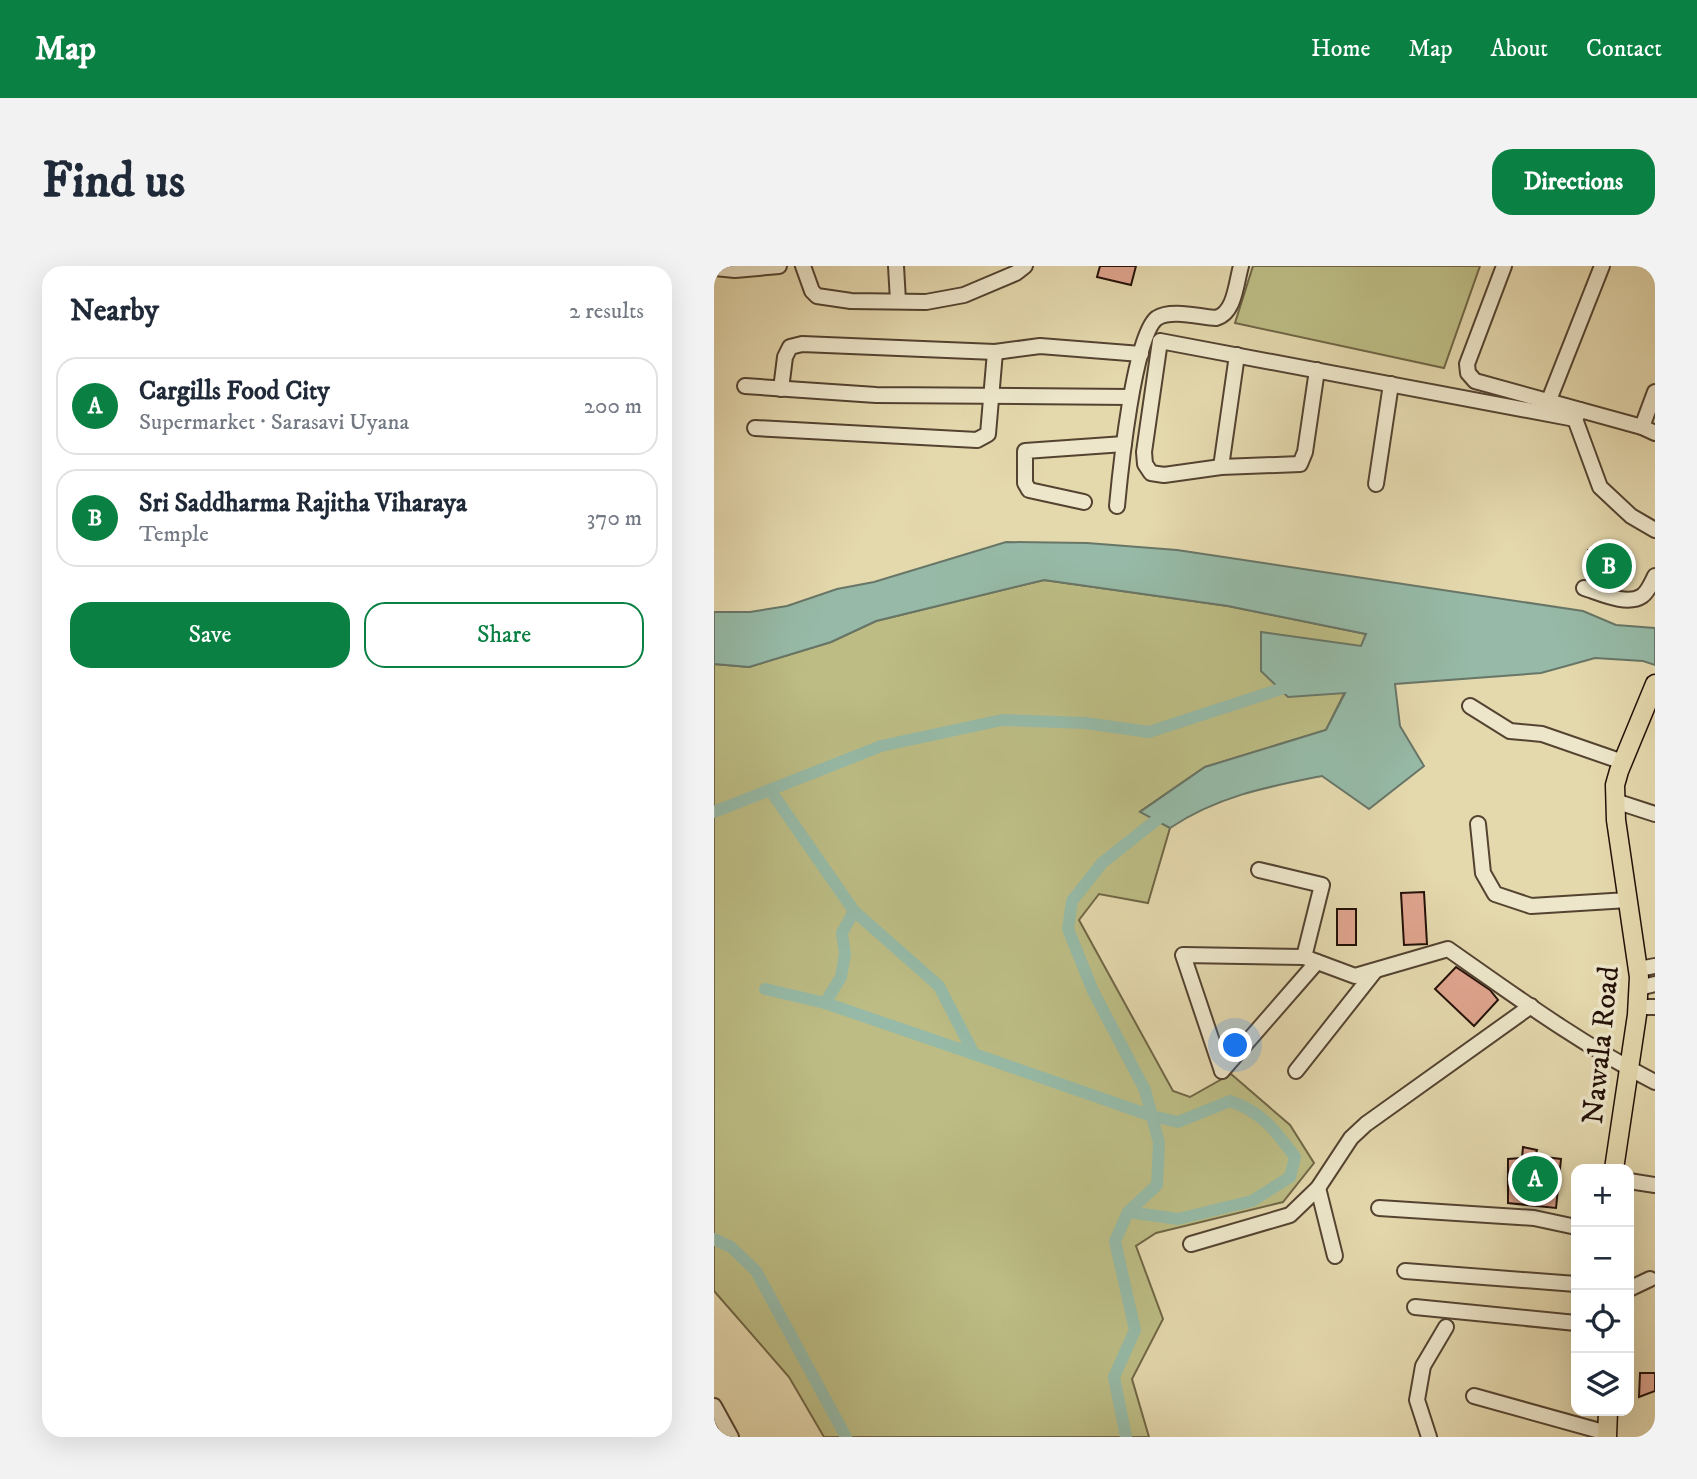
<!DOCTYPE html>
<html lang="en">
<head>
<meta charset="utf-8">
<style>
  body { margin:0; font-family:"IM FELL DW Pica",serif; background:#f2f2f3; color:#1f2937 }
  .controls { position:absolute; right:21px; bottom:21px; display:grid; overflow:hidden; border-radius:14px; box-shadow:0 7px 28px #0002 }
  .controls button { width:63px; height:63px; display:grid; place-items:center; padding:0; border:0; border-bottom:2px solid #e0e1e3; background:#fff; color:#1f2937; font:35px sans-serif }
  .you { position:absolute; left:522px; top:780px; width:24px; height:24px; margin:-18px; border:5px solid #fff; border-radius:50%; background:#1a73e8; box-shadow:0 0 0 10px #1a73e833 }
  .badge { display:grid; place-items:center; width:46px; height:46px; border-radius:50%; background:#0b8043; color:#fff; font-size:23px; font-weight:700 }
  .pin { position:absolute; translate:-50% -50%; border:4px solid #fff; box-shadow:0 2px 7px #0006 }
  .list { margin:0; padding:0; list-style:none }
  h2 { display:flex; justify-content:space-between; align-items:center; height:91px; margin:0; padding:0 28px; font-size:30px }
  h2 small { font-size:23px; font-weight:400; color:#747a83 }
  .list li { display:grid; grid-template-columns:46px 1fr auto; gap:21px; align-items:center; box-sizing:border-box; height:98px; margin:0 14px 14px; padding:0 14px; border:2px solid #e0e1e3; border-radius:21px }
  .list b { display:block; font-size:26px; white-space:nowrap }
  .list p { margin:0; font-size:23px; white-space:nowrap; color:#747a83 }
  .list em { font-size:23px; font-style:normal; color:#747a83 }
  .actions { display:flex; gap:14px; padding:21px 28px }
  .actions a { flex:1; padding:16px 0; border:2px solid #0b8043; border-radius:21px; text-align:center; font-size:24px; color:#0b8043 }
  .actions .main { background:#0b8043; color:#fff }
  .icon { flex:none; width:38px; height:38px; fill:none; stroke:currentColor; stroke-width:2; stroke-linecap:round; stroke-linejoin:round }
  .map { position:relative; flex:none; width:941px; height:1171px; overflow:hidden; border-radius:21px }
  header { display:flex; align-items:center; gap:42px; box-sizing:border-box; height:98px; padding:0 35px; background:#0b8043; color:#fff }
  header strong { font-size:33px }
  nav { display:flex; gap:38px; margin-inline-start:auto; font-size:24px }
  .intro { display:flex; align-items:center; justify-content:space-between; box-sizing:border-box; height:168px; padding:0 42px }
  h1 { margin:0; font-size:49px }
  .button { padding:18px 32px; border-radius:21px; background:#0b8043; color:#fff; font-size:24px; font-weight:700 }
  main { display:flex; gap:42px; padding:0 42px }
  aside { flex:1; background:#fff; border-radius:21px; box-shadow:0 7px 28px #0002 }
  .map>svg:first-child { display:block }
  .green { fill:#bcbc84; stroke:#706646; stroke-width:2 }
  .water { fill:#96baa7; stroke:#687667; stroke-width:2 }
  .lines { fill:none; stroke-linecap:round; stroke-linejoin:round }
  .canal { stroke:#96baa7; stroke-width:12 }
  .building { fill:#dfa48e; stroke:#241108; stroke-width:2 }
  .minor-casing { stroke:#544331; stroke-width:18 }
  .major-casing { stroke:#241108; stroke-width:21 }
  .minor { stroke:#ede6ca; stroke-width:14 }
  .major { stroke:#e4d8ad; stroke-width:18 }
  .labels { text-anchor:middle; stroke-width:7; stroke-linejoin:round; paint-order:stroke }
  .street-label { font-size:30px; fill:#241108; stroke:#ede6ca }
</style>
</head>
<body>
<header>
<strong>Map</strong>
<nav><a>Home</a><a>Map</a><a>About</a><a>Contact</a></nav>
</header>
<div class="intro"><h1>Find us</h1><a class="button">Directions</a></div>
<main>
<aside>
<h2>Nearby<small>2 results</small></h2>
<ul class="list">
<li><span class="badge">A</span><div><b>Cargills Food City</b><p>Supermarket · Sarasavi Uyana</p></div><em>200 m</em></li>
<li><span class="badge">B</span><div><b>Sri Saddharma Rajitha Viharaya</b><p>Temple</p></div><em>370 m</em></li>
</ul>
<div class="actions"><a class="main">Save</a><a>Share</a></div>
</aside>
<div class="map">
<svg width="941" height="1171" viewBox="0 0 941 1171">
  <rect width="100%" height="100%" fill="#e4d8ad"/>
  <filter id="stains"><feTurbulence type="fractalNoise" baseFrequency=".00286" numOctaves="4"/><feColorMatrix values="0 0 0 0 .2 0 0 0 0 .09 0 0 0 0 .02 0 0 0 .5 -.17"/></filter>
  <radialGradient id="worn" r=".72"><stop offset=".6" stop-color="#630" stop-opacity="0"/><stop offset="1" stop-color="#630" stop-opacity=".3"/></radialGradient>
  <!-- green -->
  <g class="green">
    <path d="M539,0H766L730,102L521,57Z"/>
    <path d="M330,314L514,340L652,368L631,426L612,464L491,501L427,545L456,562L434,637L385,628L365,654L459,825L476,831L517,808L576,859L600,897L569,936L442,967L422,980L449,1053L418,1113L435,1171H110L75,1111L0,1025V398L35,401L117,376L162,355Z"/>
  </g>
  <!-- water -->
  <path class="water" d="M292,276L373,277L463,284L869,345L902,359L941,362V399L929,395L881,392L827,407L681,418L686,460L710,500L655,543L608,510C553,521 504,530 456,562L426,546L491,501L612,464L631,427L574,431L547,405V366L647,380L652,368L514,340L330,314L162,355L117,376L35,401L0,398V346H36L73,340L123,323L160,316Z"/>
  <g class="lines">
    <!-- canal -->
    <g class="canal">
      <path d="M56,524L140,645L225,720L260,788L438,850L464,856L516,835C548,846 561,864 581,891L576,911L538,935L464,953L414,946"/>
      <path d="M0,546L167,480L288,454L371,457L435,466L582,418"/>
      <path d="M51,723L111,737L260,788"/>
      <path d="M111,737L127,711L131,688L128,667L140,645"/>
      <path d="M0,973L17,981L42,1005L132,1171"/>
      <path d="M412,1171L400,1111L421,1064L401,975L414,946L443,919L445,877L431,824L379,725L354,663L358,635L388,597L455,544"/>
    </g>
  </g>
  <!-- building -->
  <g class="building">
    <path d="M386,0H422L417,19L383,11Z"/>
    <path d="M874,284L899,285L898,294H918L917,307L905,306V315L872,313Z"/>
    <path d="M710,626L713,678L690,679L687,627Z"/>
    <rect x="623" y="643" width="19" height="36"/>
    <path d="M742,701L776,724L784,734L760,760L721,723Z"/>
    <path d="M809,881L823,884L821,890L847,893L842,942L794,937V893L808,892Z"/>
    <path d="M926,1107H941V1125L925,1131Z"/>
  </g>
  <g class="lines">
    <!-- minor casing -->
    <g class="minor-casing">
      <g id="minor">
        <path d="M89,0L98,25L103,30L137,35L212,36L250,29L302,7L311,0"/>
        <path d="M182,0L184,35"/>
        <path d="M790,0L753,98L754,107L761,115L928,161L941,167"/>
        <path d="M0,2L21,4L65,0"/>
        <path d="M523,89L507,201L586,198L591,186L603,104"/>
        <path d="M31,120L162,129L416,131"/>
        <path d="M67,123L71,91L76,81L88,78L281,86L326,80L427,88"/>
        <path d="M835,134L888,0"/>
        <path d="M861,153L886,221L917,250L941,264"/>
        <path d="M928,161L941,126"/>
        <path d="M41,162L263,174L274,168L281,86"/>
        <path d="M507,201L450,209L437,207L431,198L430,186L446,75L861,153L866,144"/>
        <path d="M662,218L677,118"/>
        <path d="M370,236L315,224L311,217V185L410,178"/>
        <path d="M403,240C406,208 420,68 443,52C457,43 486,51 502,52C521,47 522,17 527,0"/>
        <path d="M870,322C886,327 913,340 928,330C934,326 938,316 941,310"/>
        <path d="M756,440L796,465L828,468L909,496"/>
        <path d="M901,535L941,548"/>
        <path d="M764,558L769,607L781,628L817,640L914,634"/>
        <path d="M545,604L608,619L590,691"/>
        <path d="M925,703L941,700"/>
        <path d="M925,722L941,718"/>
        <path d="M924,741H941"/>
        <path d="M508,805L469,689L590,691L641,710L734,683C801,730 868,779 941,816"/>
        <path d="M508,805L603,696"/>
        <path d="M582,805L661,705"/>
        <path d="M915,915L941,919"/>
        <path d="M604,922L621,990"/>
        <path d="M665,942L820,952L862,961"/>
        <path d="M477,978L576,949L604,922L637,872L652,858L817,740"/>
        <path d="M691,1005L862,1018"/>
        <path d="M915,1023L936,1013"/>
        <path d="M701,1041L862,1057"/>
        <path d="M760,1130L893,1167"/>
        <path d="M0,1140L17,1171"/>
        <path d="M715,1171L703,1134L709,1100L732,1061"/>
      </g>
    </g>
    <!-- major casing -->
    <g class="major-casing">
      <g id="major">
        <path d="M900,903L923,749L925,711L902,554L901,519L905,505L941,418"/>
        <path d="M893,1171L894,1145"/>
      </g>
    </g>
    <!-- minor -->
    <use href="#minor" class="minor"/>
    <!-- major -->
    <use href="#major" class="major"/>
  </g>
  <g class="labels">
    <!-- street labels -->
    <g class="street-label">
      <text transform="translate(886 779) rotate(-84)" y="10">Nawala Road</text>
    </g>
  </g>
  <rect width="100%" height="100%" filter="url(#stains)"/>
  <rect width="100%" height="100%" fill="url(#worn)"/>
</svg>
<div class="controls">
<button>+</button>
<button>−</button>
<button><svg class="icon" aria-label="locate" viewBox="0 0 24 24"><circle cx="12" cy="12" r="6"/><path d="M12 2v4M12 18v4M2 12h4M18 12h4"/></svg></button>
<button><svg class="icon" aria-label="layers" viewBox="0 0 24 24"><path d="M12 4l9 5-9 5-9-5zM3 14l9 5 9-5"/></svg></button>
</div>
<div class="you"></div>
<div class="pin badge" style="left:821px;top:913px">A</div>
<div class="pin badge" style="left:895px;top:300px">B</div>
</div>
</main>
</body>
</html>
